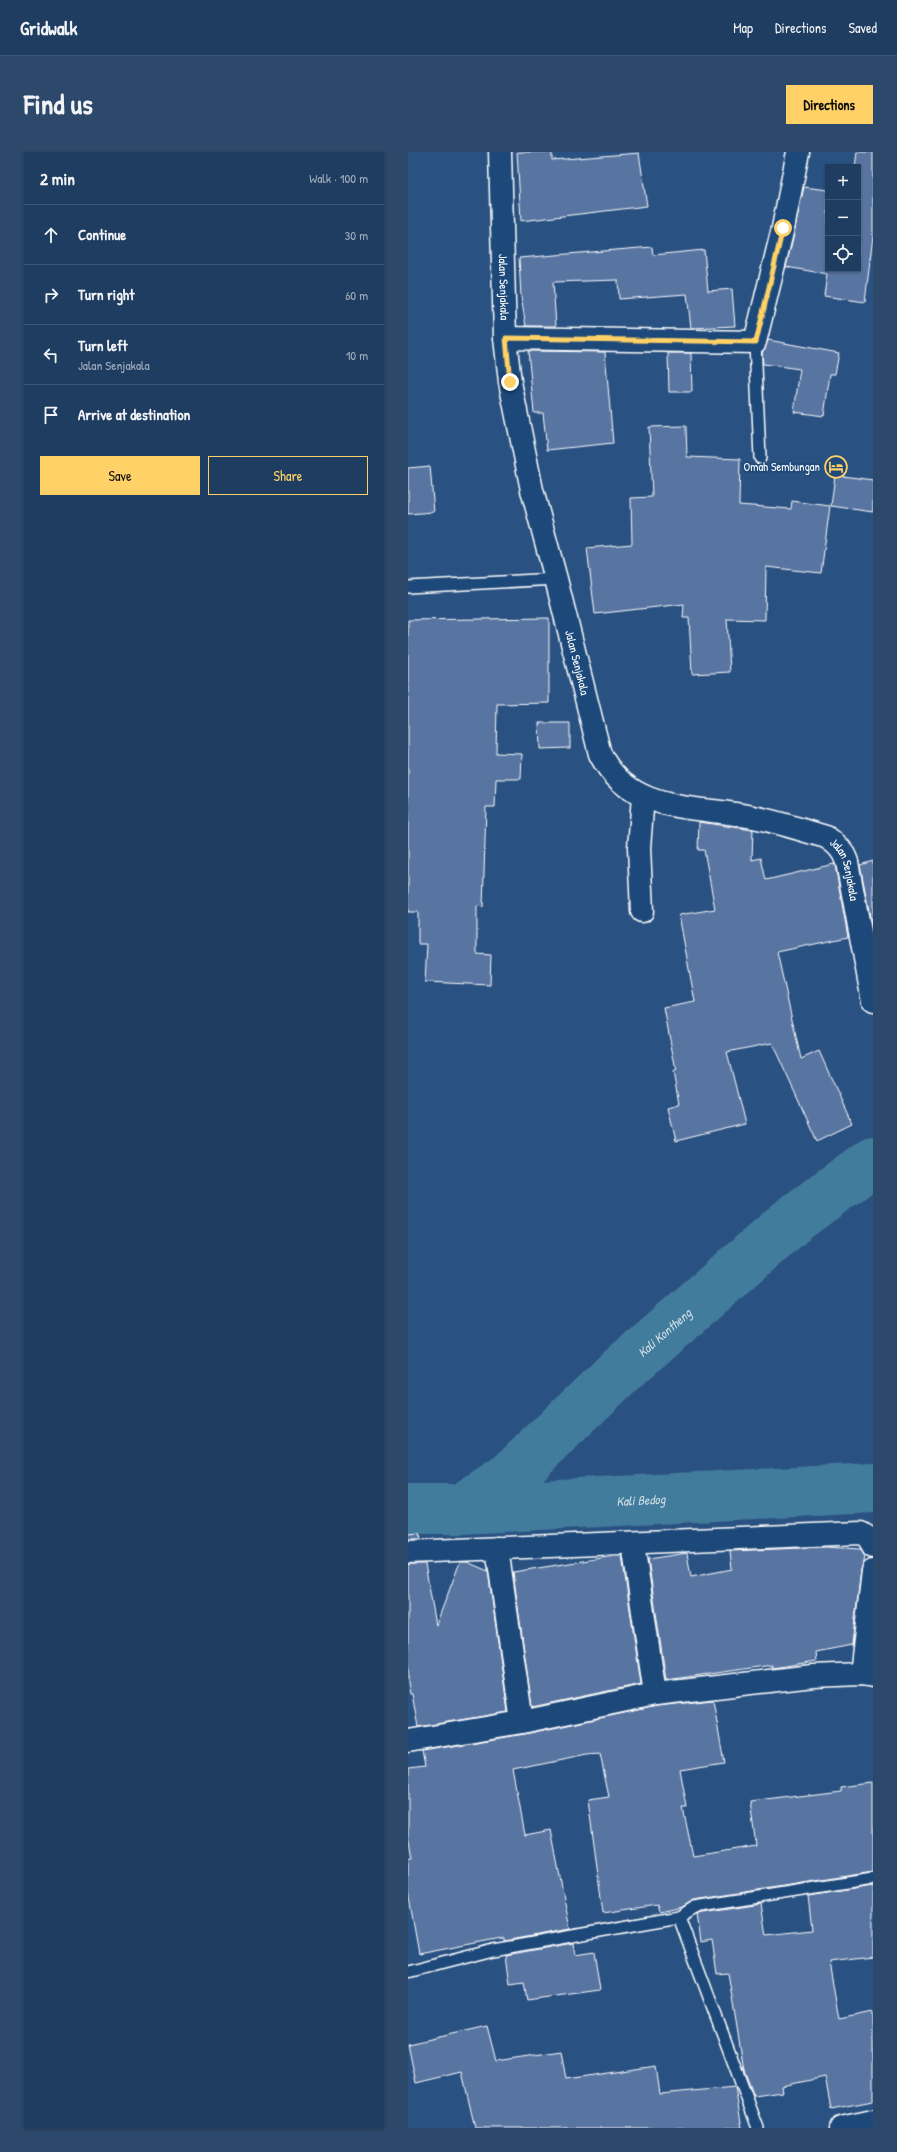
<!DOCTYPE html>
<html lang="en">
<head>
<meta charset="utf-8">
<style>
  body { margin:0; font-family:"Patrick Hand",sans-serif; background:#2c486a; color:#f1f3f6 }
  .controls { position:absolute; right:12px; top:12px; display:grid; overflow:hidden; border-radius:0px; box-shadow:0 1px 3px #0004 }
  .controls button { width:36px; height:36px; display:grid; place-items:center; padding:0; border:0; border-bottom:1px solid #3c5676; background:#1f3d61; color:#f1f3f6; font:20px sans-serif }
  .stop { position:absolute; width:12px; height:12px; margin:-9px; border:3px solid #ffd166; border-radius:50%; background:#fff }
  .stop.end { background:#ffd166; border-color:#fff; box-shadow:0 1px 4px #0008 }
  .list { margin:0; padding:0; list-style:none }
  h2 { display:flex; justify-content:space-between; align-items:center; height:52px; margin:0; padding:0 16px; font-size:17px }
  h2 small { font-size:13px; font-weight:400; color:#a1aebd }
  .list li { display:grid; grid-template-columns:26px 1fr auto; gap:12px; align-items:center; box-sizing:border-box; height:60px; padding:0 16px; border-top:1px solid #3c5676 }
  .list b { display:block; font-size:15px; white-space:nowrap }
  .list p { margin:0; font-size:13px; white-space:nowrap; color:#a1aebd }
  .list em { font-size:13px; font-style:normal; color:#a1aebd }
  .actions { display:flex; gap:8px; padding:12px 16px }
  .actions a { flex:1; padding:9px 0; border:1px solid #ffd166; border-radius:0px; text-align:center; font-size:14px; color:#ffd166 }
  .actions .main { background:#ffd166; color:#111 }
  .icon { flex:none; width:22px; height:22px; fill:none; stroke:currentColor; stroke-width:2; stroke-linecap:round; stroke-linejoin:round }
  .map { position:relative; flex:none; width:465px; height:1976px; overflow:hidden; border-radius:0px }
  header { display:flex; align-items:center; gap:24px; box-sizing:border-box; height:56px; padding:0 20px; background:#1f3d61; border-bottom:1px solid #3c5676 }
  header strong { font-size:19px }
  nav { display:flex; gap:22px; margin-inline-start:auto; font-size:14px }
  .intro { display:flex; align-items:center; justify-content:space-between; box-sizing:border-box; height:96px; padding:0 24px }
  h1 { margin:0; font-size:28px }
  .button { padding:10px 18px; border-radius:0px; background:#ffd166; color:#111; font-size:14px; font-weight:700 }
  main { display:flex; gap:24px; padding:0 24px }
  aside { flex:1; background:#1f3d61; border-radius:0px; box-shadow:0 1px 3px #0004 }
  .map>svg:first-child { display:block }
  .lines { fill:none; stroke-linecap:round; stroke-linejoin:round }
  .river { stroke:#437c9d; stroke-width:50 }
  .building { fill:#5974a2; stroke:#fff }
  .lane-casing { stroke:#fff; stroke-width:14 }
  .street-casing { stroke:#fff; stroke-width:25 }
  .lane { stroke:#1f4a7a; stroke-width:11 }
  .street { stroke:#1f4a7a; stroke-width:22 }
  .route { stroke:#ffd166; stroke-width:5 }
  .labels { text-anchor:middle; stroke-width:3.5; stroke-linejoin:round; paint-order:stroke }
  .street-label { font-size:12px; fill:#fff; stroke:#1f4a7a }
  .poi-label { font-size:12px; fill:#fff; stroke:#1f4a7a; text-anchor:end }
  .water-label { font-size:13px; font-style:italic; fill:#d0dee6; stroke:#1f4a7a }
</style>
</head>
<body>
<header>
<strong>Gridwalk</strong>
<nav><a>Map</a><a>Directions</a><a>Saved</a></nav>
</header>
<div class="intro"><h1>Find us</h1><a class="button">Directions</a></div>
<main>
<aside>
<h2>2 min<small>Walk · 100 m</small></h2>
<ul class="list">
<li><svg class="icon" aria-label="ahead" viewBox="0 0 24 24"><path d="M12 20V5M6 11l6-6 6 6"/></svg><div><b>Continue</b></div><em>30 m</em></li>
<li><svg class="icon" aria-label="right" viewBox="0 0 24 24"><path d="M7 20v-9h11M14 6l5 5-5 5"/></svg><div><b>Turn right</b></div><em>60 m</em></li>
<li><svg class="icon" aria-label="left" viewBox="0 0 24 24"><path d="M17 20v-9H6M10 6l-5 5 5 5"/></svg><div><b>Turn left</b><p>Jalan Senjakala</p></div><em>10 m</em></li>
<li><svg class="icon" aria-label="arrive" viewBox="0 0 24 24"><path d="M6 21V4h12l-3 4 3 4H6"/></svg><div><b>Arrive at destination</b></div></li>
</ul>
<div class="actions"><a class="main">Save</a><a>Share</a></div>
</aside>
<div class="map">
<svg width="465" height="1976" viewBox="0 0 465 1976">
  <rect width="100%" height="100%" fill="#295181"/>
  <filter id="ink" filterUnits="userSpaceOnUse"><feTurbulence type="fractalNoise" baseFrequency=".025" numOctaves="2"/><feDisplacementMap in="SourceGraphic" scale="8" xChannelSelector="R" yChannelSelector="G"/><feConvolveMatrix kernelMatrix="1 2 1 2 8 2 1 2 1" color-interpolation-filters="sRGB"/></filter>
  <g filter="url(#ink)">
    <g class="lines">
      <!-- river -->
      <g class="river">
        <path id="s1" d="M0,1357H53L465,1336"/>
        <path id="s2" d="M53,1357L103,1324L211,1220L385,1068L465,1009"/>
      </g>
    </g>
    <!-- building -->
    <g class="building">
      <path d="M109,0H144V8L231,1L239,54L113,69Z"/>
      <path d="M449,0H465V84L457,150L416,144L419,122L378,115L396,35L420,38V117H450V15H447Z"/>
      <path d="M244,95L245,103L296,98L300,139L324,137L327,174L283,176L279,142L211,147L210,128L145,130L148,174H118L113,145L111,106Z"/>
      <path d="M360,188L431,201L427,222H422L416,264L386,260L392,217L355,212L354,200Z"/>
      <path d="M120,199L197,200L205,291L139,298L135,261H126Z"/>
      <path d="M283,201L284,240H261L260,201Z"/>
      <path d="M278,274L279,305L332,307L331,353L383,357L384,349L422,354L413,421L358,415L357,468L319,467L322,520L284,522L281,466H275L276,452L187,462L179,396L224,392L223,346L244,345L241,275Z"/>
      <path d="M22,314L26,360L0,362V316Z"/>
      <path d="M427,323L465,328V360L423,354Z"/>
      <path d="M141,466V551L89,552L88,601L114,602L113,627H88L87,655H78L75,755L69,754V802L83,803L82,833L17,830L19,792H10V760H0V468Z"/>
      <path d="M131,571H162V596L132,597Z"/>
      <path d="M291,670L345,678L344,708L353,706L358,728L426,712L427,713L440,785L369,800L393,907L411,899L444,972L409,989L364,891L319,900L337,972L268,989L260,955L271,952L265,920L268,919L256,856L287,850L271,763L307,757L296,698H290Z"/>
      <path d="M465,709V779L452,713Z"/>
      <path d="M12,1381L13,1387H0V1382Z"/>
      <path d="M418,1395L452,1397L457,1404L456,1410L453,1418L444,1493L408,1500L409,1509L364,1516V1513L258,1528L240,1407L279,1401L283,1425L324,1417L322,1399Z"/>
      <path d="M206,1404H214L233,1532L124,1555L105,1420Z"/>
      <path d="M52,1410H59L80,1419L100,1560L10,1575L4,1542H2L0,1530V1412H17L28,1473Z"/>
      <path d="M305,1548L316,1610L272,1617L279,1656H275L285,1704L348,1694L342,1650L433,1639V1635L465,1631V1720L286,1748L274,1755L251,1760L249,1753L195,1761L180,1648L201,1645L192,1602L179,1603L105,1618L117,1683L143,1678L162,1777L96,1789V1786L88,1787L11,1802L0,1740V1706H4L0,1683V1617L17,1615L14,1599L117,1582L249,1554Z"/>
      <path d="M465,1734V1805L421,1810L431,1867L465,1860V1949L423,1957L417,1925L374,1934L375,1940L346,1944L336,1918L320,1821L309,1822L304,1788L293,1790L289,1762L353,1752L358,1783L404,1778L400,1744Z"/>
      <path d="M165,1791L167,1803L186,1800L192,1838L119,1848L116,1830L102,1832L98,1803Z"/>
      <path d="M79,1874L88,1909L153,1899L158,1927L248,1914L252,1942L327,1935L334,1976H67L54,1920L8,1931L0,1892Z"/>
    </g>
    <g class="lines">
      <!-- lane casing -->
      <g class="lane-casing">
        <g id="lane">
          <path d="M347,190L352,306"/>
          <path d="M0,435L148,427"/>
          <path d="M271,1765L350,1976"/>
          <path d="M0,1820L85,1798L271,1765L287,1755L465,1727"/>
        </g>
      </g>
      <!-- street casing -->
      <g class="street-casing">
        <g id="street">
          <path id="s3" d="M92,0L97,186L102,230L124,338L148,427L192,602C223,663 288,653 345,665C370,670 394,678 418,685C429,692 435,698 439,710L465,849"/>
          <path d="M97,186L347,190L375,76L390,0"/>
          <path d="M234,759L231,696L235,644"/>
          <path d="M225,1392L247,1542"/>
          <path d="M89,1396L114,1570"/>
          <path d="M0,1400L453,1381L461,1386L465,1395"/>
          <path d="M453,1522L465,1419"/>
          <path d="M0,1589L114,1570L247,1542L405,1524L453,1522L465,1524"/>
          <path d="M433,1976L465,1969"/>
        </g>
      </g>
      <!-- lane -->
      <use href="#lane" class="lane"/>
      <!-- street -->
      <use href="#street" class="street"/>
    </g>
  </g>
  <g class="lines" filter="url(#ink)">
    <!-- route -->
    <path class="route" d="M102,230L98,186L348,190L375,76"/>
  </g>
  <!-- icons -->
  <defs>
    <g id="hotel-ring" transform="scale(1.15)"><circle r="9.5" fill="#1f4a7a" stroke="#ffd166" stroke-width="1.5"/><path d="M-6-4.5h1.5V1H6V5H4.5V3h-9V5H-6ZM-4 0a1.8 1.8 0 1 1 3.6 0ZM.5 0V-2.5h3Q6-2.5 6 0Z" fill="#ffd166"/></g>
  </defs>
  <g fill-rule="evenodd">
    <use href="#hotel-ring" x="428" y="315"/>
  </g>
  <g class="labels">
    <!-- street labels -->
    <g class="street-label">
      <text dy="4" stroke="none"><textPath href="#s3" startOffset="135">Jalan Senjakala</textPath></text>
      <text dy="4" stroke="none"><textPath href="#s3" startOffset="519">Jalan Senjakala</textPath></text>
      <text dy="4" stroke="none"><textPath href="#s3" startOffset="902">Jalan Senjakala</textPath></text>
    </g>
    <!-- poi labels -->
    <g class="poi-label">
      <text x="412" y="319">Omah Sembungan</text>
    </g>
    <!-- water labels -->
    <g class="water-label">
      <text dy="5" stroke="none"><textPath href="#s2" startOffset="270">Kali Kontheng</textPath></text>
      <text dy="5" stroke="none"><textPath href="#s1" startOffset="233">Kali Bedog</textPath></text>
    </g>
  </g>
</svg>
<div class="controls">
<button>+</button>
<button>−</button>
<button><svg class="icon" aria-label="locate" viewBox="0 0 24 24"><circle cx="12" cy="12" r="6"/><path d="M12 2v4M12 18v4M2 12h4M18 12h4"/></svg></button>
</div>
<div class="stop" style="left:375px;top:76px"></div>
<div class="stop end" style="left:102px;top:230px"></div>
</div>
</main>
</body>
</html>
